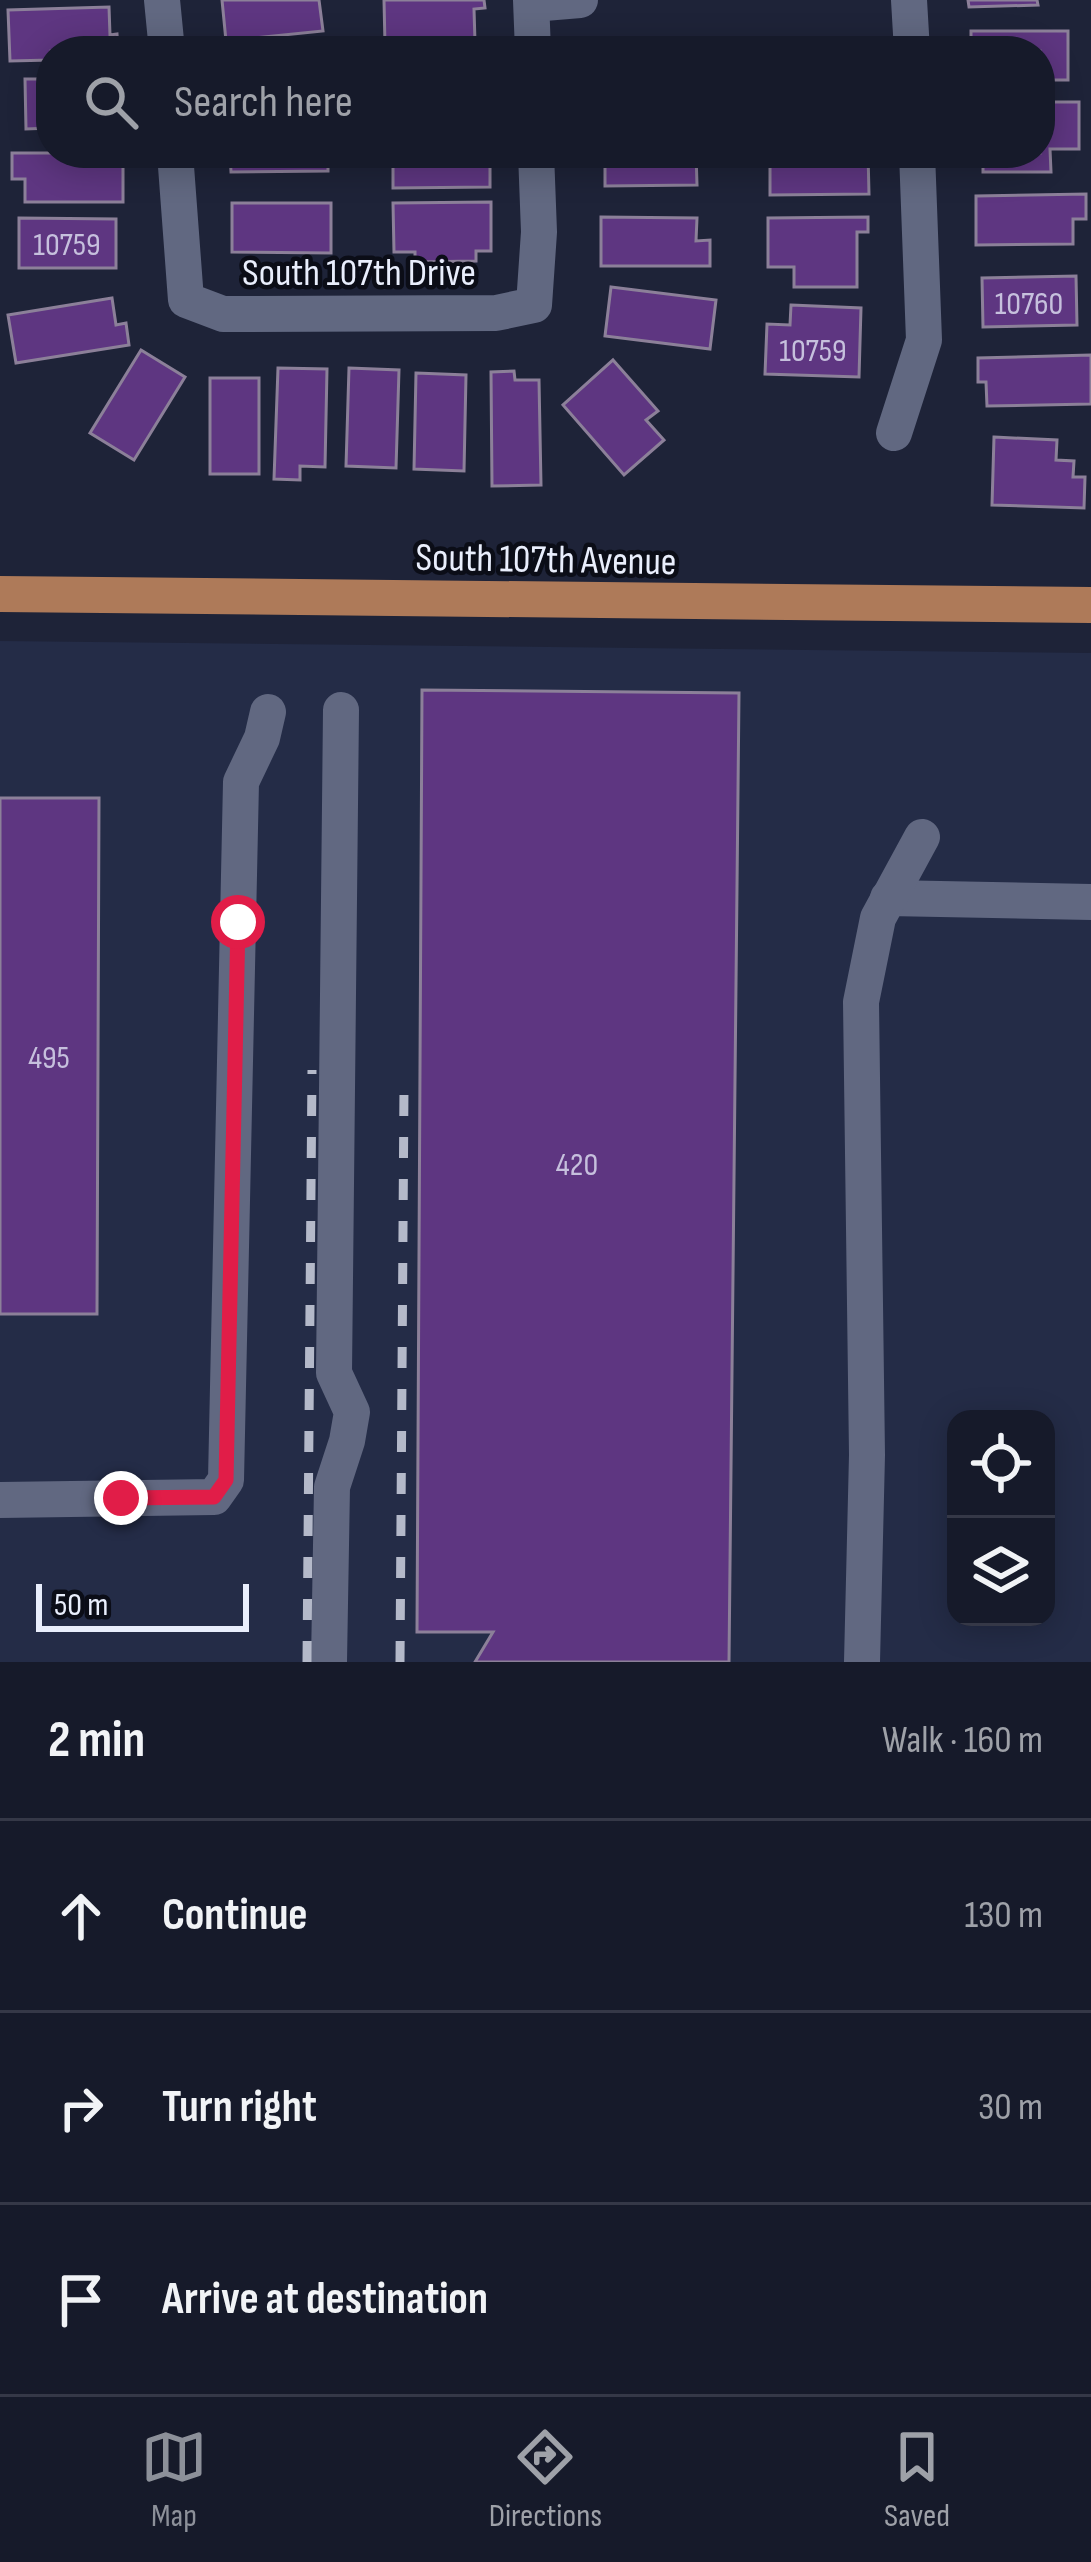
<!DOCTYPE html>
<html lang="en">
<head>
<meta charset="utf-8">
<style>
  body { margin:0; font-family:"Sofia Sans Condensed",sans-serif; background:#1f2332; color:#f1f3f6 }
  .controls { position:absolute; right:36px; bottom:36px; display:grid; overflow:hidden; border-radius:24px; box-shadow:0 6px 30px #0003 }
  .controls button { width:108px; height:108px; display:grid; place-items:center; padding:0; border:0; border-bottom:3px solid #353847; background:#161a2a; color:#f1f3f6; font:60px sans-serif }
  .scale { position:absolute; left:36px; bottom:30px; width:213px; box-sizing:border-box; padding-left:12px; border:6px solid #e9eefc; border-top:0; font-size:33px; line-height:42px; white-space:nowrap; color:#e9eefc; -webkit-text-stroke:9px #0b0d17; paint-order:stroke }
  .stop { position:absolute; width:36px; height:36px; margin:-27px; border:9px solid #e11d48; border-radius:50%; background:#fff }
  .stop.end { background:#e11d48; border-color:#fff; box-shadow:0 3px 12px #0008 }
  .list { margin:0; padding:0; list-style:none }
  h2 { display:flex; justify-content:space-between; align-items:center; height:156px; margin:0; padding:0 48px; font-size:51px }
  h2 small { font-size:39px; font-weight:400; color:#9ea1a8 }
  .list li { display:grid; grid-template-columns:78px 1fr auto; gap:36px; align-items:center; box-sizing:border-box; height:192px; padding:0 48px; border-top:3px solid #353847 }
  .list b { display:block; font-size:45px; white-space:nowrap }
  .list em { font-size:39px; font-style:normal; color:#9ea1a8 }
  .icon { flex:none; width:66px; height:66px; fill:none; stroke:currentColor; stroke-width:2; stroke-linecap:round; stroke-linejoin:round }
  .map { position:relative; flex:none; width:1091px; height:1662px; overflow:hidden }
  .search { position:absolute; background:#161a2a; box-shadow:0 6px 30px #0003; left:36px; right:36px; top:36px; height:132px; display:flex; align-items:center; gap:30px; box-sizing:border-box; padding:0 42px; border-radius:48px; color:#9ea1a8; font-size:45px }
  .sheet { height:732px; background:#161a2a }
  nav { display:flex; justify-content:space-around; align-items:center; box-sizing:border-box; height:168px; border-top:3px solid #353847; background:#161a2a; font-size:33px; color:#9ea1a8 }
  nav a { display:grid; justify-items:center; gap:6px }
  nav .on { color:#8c9099 }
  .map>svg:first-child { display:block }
  .built { fill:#242c47; fill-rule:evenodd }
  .building { fill:#5e3681; stroke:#8c8099; stroke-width:3 }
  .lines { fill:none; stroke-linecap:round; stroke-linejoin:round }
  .minor { stroke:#616881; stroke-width:36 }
  .major { stroke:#ae7a59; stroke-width:36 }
  .rail { stroke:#b4b9c9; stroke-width:9; stroke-dasharray:21 21; stroke-linecap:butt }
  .route { stroke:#e11d48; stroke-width:15 }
  .labels { text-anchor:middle; stroke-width:9; stroke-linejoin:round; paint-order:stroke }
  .number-label { font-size:33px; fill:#c6c0dd }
  .street-label { font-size:39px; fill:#e9eefc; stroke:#0b0d17 }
</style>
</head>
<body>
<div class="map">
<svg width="1091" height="1662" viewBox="0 0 1091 1662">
  <rect width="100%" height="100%" fill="#1e2338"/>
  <!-- built -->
  <path class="built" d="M0,641L1091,653V1662H0ZM956,1419H1046V1617H956Z"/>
  <!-- building -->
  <g class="building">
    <path d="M222,0H319L323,31L226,41Z"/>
    <path d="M384,0H484L485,8L474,9L475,42L385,45Z"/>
    <path d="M968,0H1037L1038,5L969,7Z"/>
    <path d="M109,7L110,35L117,34L118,51H51V60L10,61L8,10Z"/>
    <path d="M971,31H1068V80H1040V51H971Z"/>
    <path d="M25,79H51V128L26,129Z"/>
    <path d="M1040,102H1079V149H1050L1051,172H983V153H1040Z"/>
    <path d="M12,153H123V202H25V179H12Z"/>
    <path d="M230,153H328V171L231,172Z"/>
    <path d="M393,153H490V187L393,188Z"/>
    <path d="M605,153H696L697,185L605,186Z"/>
    <path d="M770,153H868L869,194L770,195Z"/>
    <path d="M1086,194V219H1073V244L976,245V196Z"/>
    <path d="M491,202V251H476V261L415,262V252H394L393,203Z"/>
    <path d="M232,203H331V253L232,252Z"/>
    <path d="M601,217L697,218L696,241L710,240V266H601Z"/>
    <path d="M868,217V232H857V287H794V267H768V218Z"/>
    <path d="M19,218L116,219V268H19Z"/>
    <path d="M1076,276L1077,325L983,327L982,278Z"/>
    <path d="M611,287L716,300L710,349L605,336Z"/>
    <path d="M112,298L116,325L126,323L129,345L16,363L8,315Z"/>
    <path d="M791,305L861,308L859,377L765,374L767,324L790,325Z"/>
    <path d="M141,350L185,377L134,460L90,433Z"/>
    <path d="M1091,355V404L987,406L986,382H978V358Z"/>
    <path d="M613,360L658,411L646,420L664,440L624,475L563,405Z"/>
    <path d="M278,368L327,369L325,467L300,466V480L274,479Z"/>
    <path d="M349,368L399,370L396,468L346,466Z"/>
    <path d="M514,371L515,380H539L541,485L492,486L491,372Z"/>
    <path d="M416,373L466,375L464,471L414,469Z"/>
    <rect x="210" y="378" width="49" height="96"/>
    <path d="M994,437L1057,440L1056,460L1074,461L1073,477H1085L1084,508L992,505Z"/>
    <path d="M422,690L739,693L729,1662H475L493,1632H417Z"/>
    <path d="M0,798H99L97,1314H0Z"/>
  </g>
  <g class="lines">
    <!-- minor -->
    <g class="minor">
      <path d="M162,0L167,51"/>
      <path d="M531,0L533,51"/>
      <path d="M909,0L912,51"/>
      <path d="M532,4L580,0"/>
      <path d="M175,153L186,300L223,314L496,313L534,305L539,232L536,153"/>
      <path d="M894,433L924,340L917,153"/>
      <path d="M888,898L1091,902"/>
      <path d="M0,1500L214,1497L226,1480L241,782L262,738L268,712"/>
      <path d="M329,1662L332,1487L347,1441L352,1412L334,1373L341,710"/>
      <path d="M862,1662L867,1455L861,1002L878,918L922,837"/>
    </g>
    <!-- major -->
    <path class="major" d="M0,594L1091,605"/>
    <!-- rail -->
    <g class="rail">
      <path d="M307,1662L312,1070"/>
      <path d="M400,1662L404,1086"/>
    </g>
  </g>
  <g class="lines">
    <!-- route -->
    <path class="route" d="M121,1498L214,1497L226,1480L238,922"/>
  </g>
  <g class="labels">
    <!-- number labels -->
    <g class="number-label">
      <text x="67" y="255">10759</text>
      <text x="1029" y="314">10760</text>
      <text x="813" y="361">10759</text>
      <text x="49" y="1068">495</text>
      <text x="577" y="1175">420</text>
    </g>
    <!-- street labels -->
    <g class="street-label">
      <text x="359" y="285">South 107th Drive</text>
      <text transform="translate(546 558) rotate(1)" y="14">South 107th Avenue</text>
    </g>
  </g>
</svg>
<div class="controls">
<button><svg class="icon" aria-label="locate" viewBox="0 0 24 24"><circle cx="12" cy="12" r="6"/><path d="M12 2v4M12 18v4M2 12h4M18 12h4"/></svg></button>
<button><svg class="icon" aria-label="layers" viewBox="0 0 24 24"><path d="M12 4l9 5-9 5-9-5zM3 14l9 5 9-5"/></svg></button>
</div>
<div class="scale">50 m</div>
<div class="stop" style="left:238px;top:922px"></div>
<div class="stop end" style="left:121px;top:1498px"></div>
<div class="search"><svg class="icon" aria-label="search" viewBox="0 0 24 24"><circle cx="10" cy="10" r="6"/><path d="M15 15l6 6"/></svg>Search here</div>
</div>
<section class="sheet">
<h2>2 min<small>Walk · 160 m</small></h2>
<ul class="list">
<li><svg class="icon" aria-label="ahead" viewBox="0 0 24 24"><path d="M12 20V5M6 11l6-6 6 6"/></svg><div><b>Continue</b></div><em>130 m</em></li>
<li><svg class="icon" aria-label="right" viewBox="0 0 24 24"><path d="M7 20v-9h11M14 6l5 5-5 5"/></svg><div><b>Turn right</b></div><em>30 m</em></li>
<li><svg class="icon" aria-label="arrive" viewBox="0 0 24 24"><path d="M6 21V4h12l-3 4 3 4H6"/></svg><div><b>Arrive at destination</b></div></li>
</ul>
</section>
<nav>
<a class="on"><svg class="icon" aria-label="map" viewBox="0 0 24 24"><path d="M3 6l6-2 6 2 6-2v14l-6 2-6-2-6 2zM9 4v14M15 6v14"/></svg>Map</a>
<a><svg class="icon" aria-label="directions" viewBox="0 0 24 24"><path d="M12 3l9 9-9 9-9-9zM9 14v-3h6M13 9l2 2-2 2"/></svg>Directions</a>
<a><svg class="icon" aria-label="saved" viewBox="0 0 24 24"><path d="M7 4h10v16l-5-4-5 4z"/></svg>Saved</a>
</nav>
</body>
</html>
